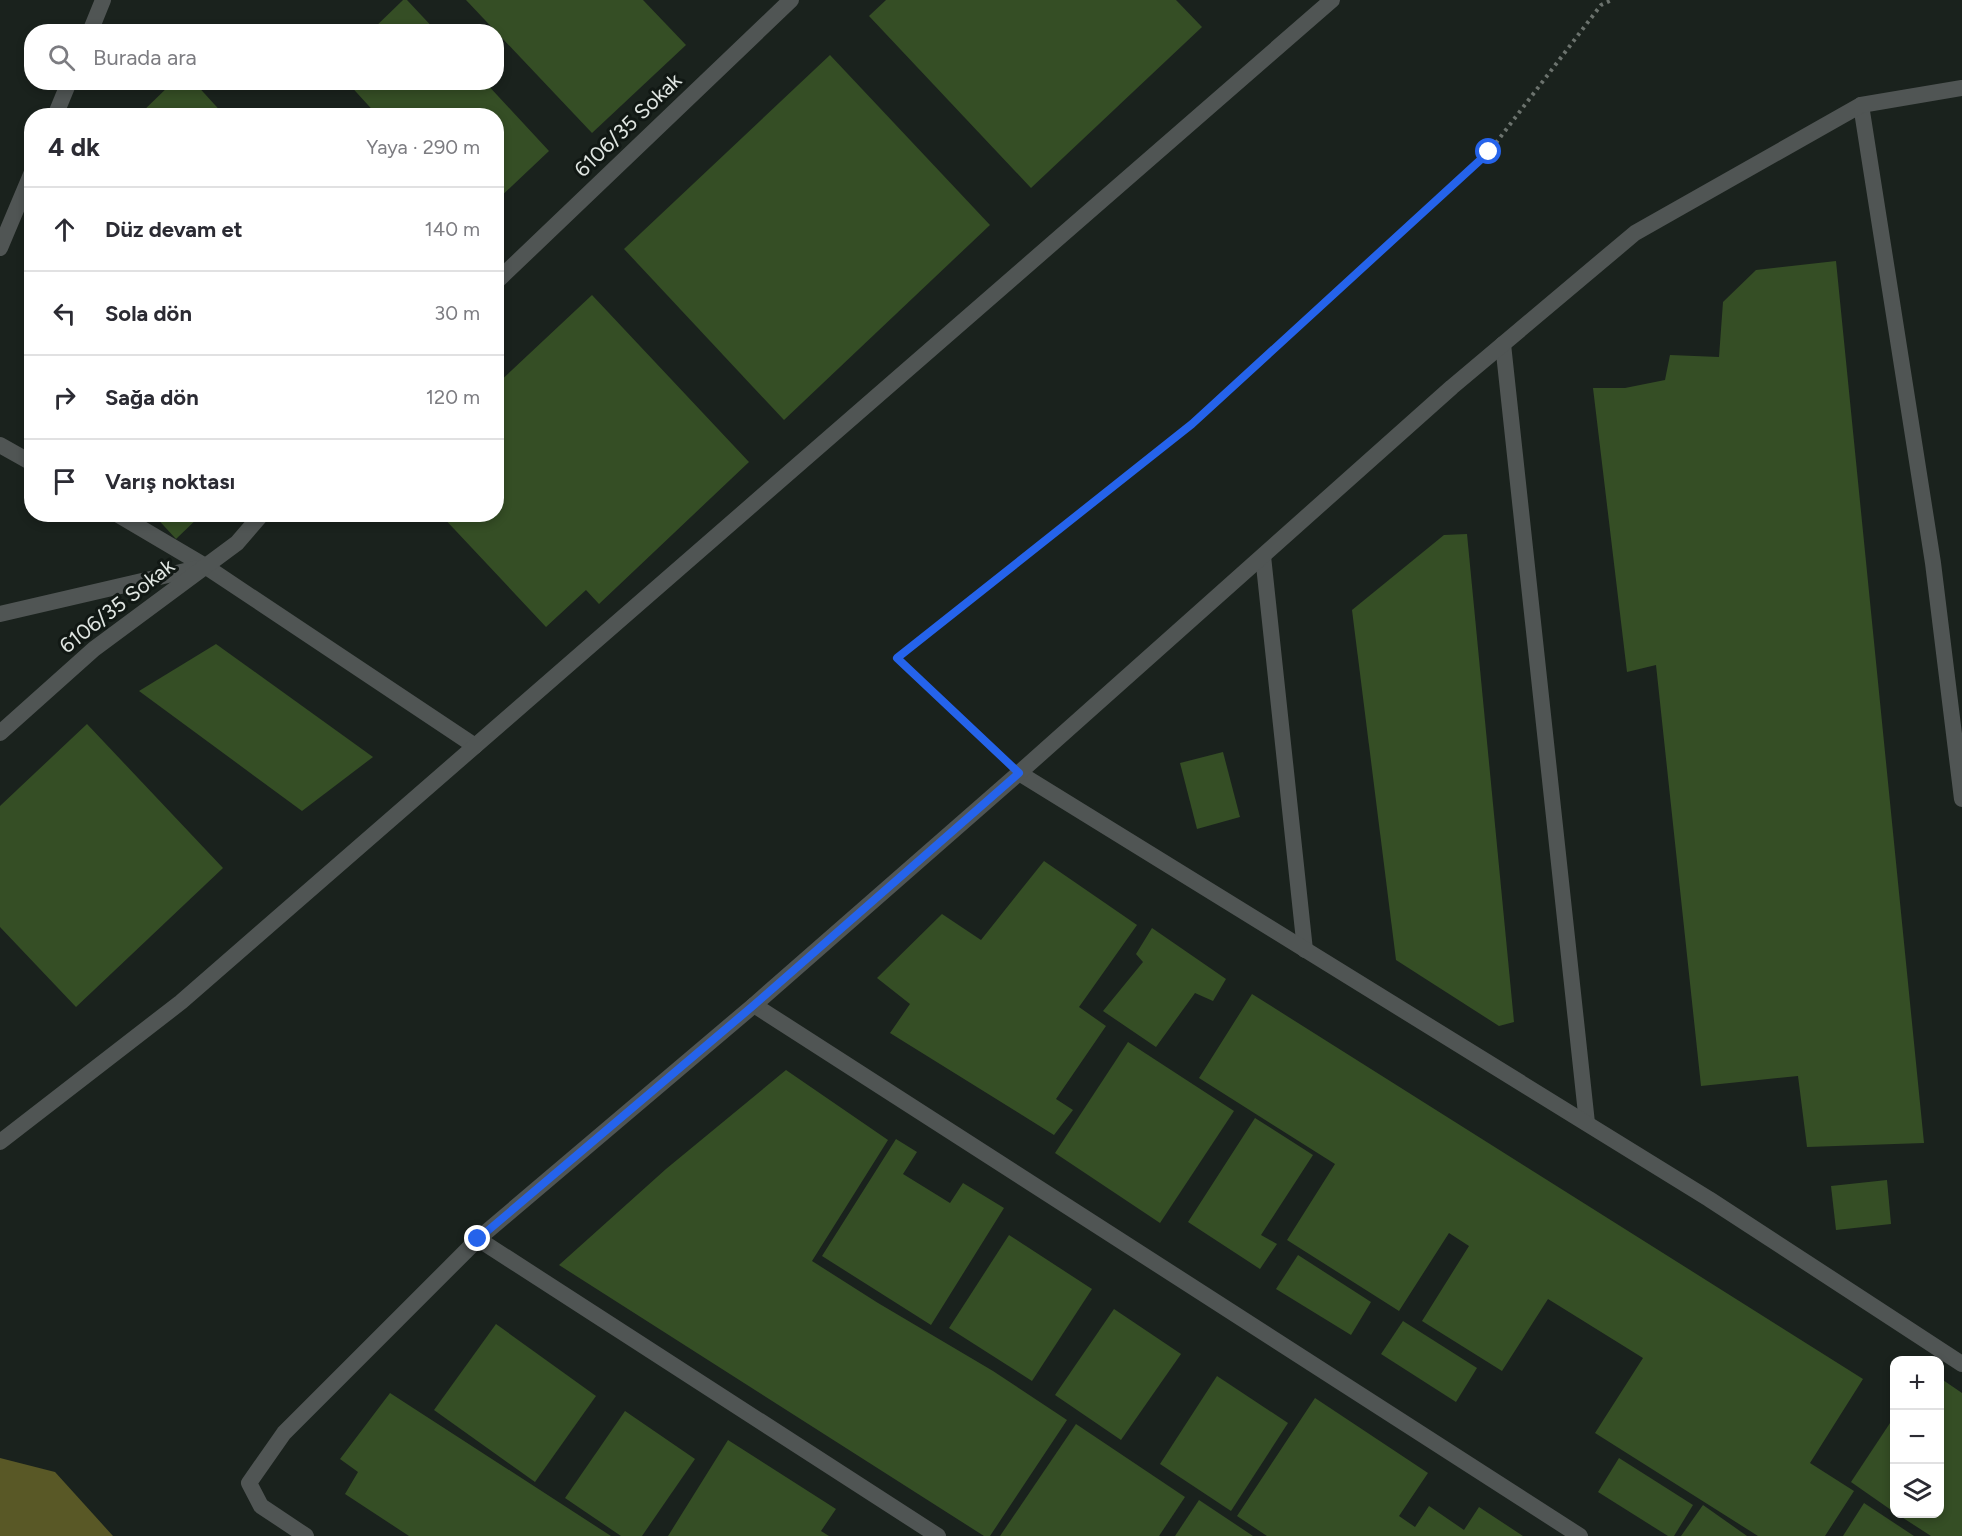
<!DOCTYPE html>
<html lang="tr">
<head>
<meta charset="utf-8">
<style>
  body { margin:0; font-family:Figtree,sans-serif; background:#f2f2f3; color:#2b2b33 }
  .controls { position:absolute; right:18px; bottom:18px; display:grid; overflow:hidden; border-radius:12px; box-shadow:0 3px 9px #0003 }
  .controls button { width:54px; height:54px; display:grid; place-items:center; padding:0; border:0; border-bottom:2px solid #e1e1e2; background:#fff; color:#2b2b33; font:30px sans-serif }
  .stop { position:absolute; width:18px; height:18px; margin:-14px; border:4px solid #2563eb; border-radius:50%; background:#fff }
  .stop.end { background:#2563eb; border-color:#fff; box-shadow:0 2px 6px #0008 }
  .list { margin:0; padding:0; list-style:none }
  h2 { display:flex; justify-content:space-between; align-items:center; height:78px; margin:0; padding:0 24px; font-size:26px }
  h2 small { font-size:20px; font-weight:400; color:#7c7c81 }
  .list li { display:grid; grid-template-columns:39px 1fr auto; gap:18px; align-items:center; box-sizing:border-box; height:84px; padding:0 24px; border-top:2px solid #e1e1e2 }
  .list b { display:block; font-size:22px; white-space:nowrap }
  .list em { font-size:20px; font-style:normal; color:#7c7c81 }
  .icon { flex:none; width:33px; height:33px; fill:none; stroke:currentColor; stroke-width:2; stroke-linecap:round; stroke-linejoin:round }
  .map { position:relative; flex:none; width:1962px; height:1536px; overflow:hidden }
  .search { position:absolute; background:#fff; box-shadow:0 3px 9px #0003; left:24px; top:24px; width:480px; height:66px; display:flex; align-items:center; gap:15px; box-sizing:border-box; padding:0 21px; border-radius:24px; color:#7c7c81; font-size:22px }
  .panel { position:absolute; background:#fff; box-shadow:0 3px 9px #0003; left:24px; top:108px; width:480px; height:414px; border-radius:24px }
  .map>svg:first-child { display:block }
  .forest { fill:#595826 }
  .building { fill:#354e25 }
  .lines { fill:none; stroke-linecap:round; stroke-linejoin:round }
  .path { stroke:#6c736e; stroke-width:4; stroke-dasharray:3 4.5; stroke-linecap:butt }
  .service { stroke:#505554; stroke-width:16 }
  .minor { stroke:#505554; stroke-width:16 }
  .route { stroke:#2563eb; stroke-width:8 }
  .labels { text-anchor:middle; stroke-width:6; stroke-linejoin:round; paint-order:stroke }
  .street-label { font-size:21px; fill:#e0e6e2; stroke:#111814 }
</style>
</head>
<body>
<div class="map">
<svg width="1962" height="1536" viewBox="0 0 1962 1536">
  <rect width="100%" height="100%" fill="#1a221d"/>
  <!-- forest -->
  <path class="forest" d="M0,1458L55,1472L113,1536H0Z"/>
  <!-- building -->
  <g class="building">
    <path d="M403,0H407L437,32H370Z"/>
    <path d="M466,0H643L686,45L592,133Z"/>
    <path d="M886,0H1176L1202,27L1031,188L869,16Z"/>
    <path d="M830,55L990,225L784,420L624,249Z"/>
    <path d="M173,82H194L225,116H138Z"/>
    <path d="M347,82H485L549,151L496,201V116H378Z"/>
    <path d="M1836,261L1924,1143L1807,1147L1798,1076L1701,1086L1656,665L1627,672L1593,388H1625L1665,380L1670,355L1719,357L1723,302L1756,270Z"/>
    <path d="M592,295L749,462L599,604L586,590L546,627L440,514H496V385Z"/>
    <path d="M153,514H202L176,539Z"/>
    <path d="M1467,534L1514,1022L1499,1026L1396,960L1352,610L1444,535Z"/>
    <path d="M216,644L373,757L302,811L139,691Z"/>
    <path d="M87,724L223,868L76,1007L0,927V806Z"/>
    <path d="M1223,752L1240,817L1197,829L1180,763Z"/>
    <path d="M1044,861L1137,925L1079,1007L1106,1026L1056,1099L1073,1110L1054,1135L890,1033L910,1004L877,978L942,914L981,940Z"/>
    <path d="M1152,928L1226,979L1213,1001L1195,993L1156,1047L1103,1011L1143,962L1136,954Z"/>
    <path d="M1252,994L1863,1379L1810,1463L1854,1491L1825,1536H1758L1595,1433L1643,1358L1548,1299L1502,1371L1422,1321L1469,1246L1449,1233L1399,1311L1287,1240L1335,1164L1199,1078Z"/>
    <path d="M1128,1042L1234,1111L1160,1223L1055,1153Z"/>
    <path d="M786,1070L888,1140L812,1261L878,1303L993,1371L1067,1420L990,1536H984L559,1265L666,1169Z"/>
    <path d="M1255,1118L1313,1155L1261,1235L1277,1244L1260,1269L1188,1222Z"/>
    <path d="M896,1139L917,1152L903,1174L950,1203L963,1183L1004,1208L931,1325L822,1256Z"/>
    <path d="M1887,1180L1891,1224L1836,1230L1831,1186Z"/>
    <path d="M1009,1235L1092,1289L1032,1381L949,1328Z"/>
    <path d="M1298,1255L1371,1302L1351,1335L1276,1289Z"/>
    <path d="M1114,1309L1181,1354L1121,1440L1055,1395Z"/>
    <path d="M1403,1321L1477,1368L1456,1402L1381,1354Z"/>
    <path d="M496,1324L596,1396L535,1482L434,1410Z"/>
    <path d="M1217,1376L1288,1423L1231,1511L1160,1464Z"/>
    <path d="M1940,1378L1962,1393V1536H1931L1897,1514H1940Z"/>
    <path d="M390,1393L611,1536H409L345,1494L358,1472L340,1459Z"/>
    <path d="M1315,1398L1428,1473L1399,1516L1415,1527L1429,1506L1464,1530L1479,1507L1523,1536H1267L1237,1516Z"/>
    <path d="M625,1411L695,1459L642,1536H621L565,1498Z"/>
    <path d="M1894,1417V1512L1851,1482Z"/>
    <path d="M1076,1424L1185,1497L1159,1536H1000Z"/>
    <path d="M728,1440L836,1509L821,1531L829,1536H668Z"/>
    <path d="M1619,1458L1693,1505L1674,1536H1668L1598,1492Z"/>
    <path d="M1199,1500L1253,1536H1175Z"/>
    <path d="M1864,1503L1914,1536H1843Z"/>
    <path d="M1703,1505L1747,1536H1681Z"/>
  </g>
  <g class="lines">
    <!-- path -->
    <path class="path" d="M998,754L897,658L1192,424L1489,152L1601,5L1612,0"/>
    <!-- service -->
    <g class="service">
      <path d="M1861,105L1933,563L1962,799"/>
      <path d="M1503,344L1587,1123"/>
      <path d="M1263,556L1305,950"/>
      <path d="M1019,773L1709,1199L1962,1364"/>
      <path d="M754,1005L1580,1536"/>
      <path d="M478,1239L938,1536"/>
      <path d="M306,1536L261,1506L249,1483L284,1433L478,1239L754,1005L1019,773L1452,387L1635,233L1861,105L1962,88"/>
    </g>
    <!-- minor -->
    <g class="minor">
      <path d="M90,32L103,0"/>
      <path d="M55,116L69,82"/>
      <path d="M0,248L32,172"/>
      <path d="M496,282L791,0"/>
      <path d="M0,445L32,463"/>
      <path d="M117,514L205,566L475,746"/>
      <path d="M0,614L198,568"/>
      <path d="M0,733L94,649L237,543L262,514"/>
      <path d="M0,1142L181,1002L1332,0"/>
    </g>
  </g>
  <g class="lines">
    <!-- route -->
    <path class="route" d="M478,1239L754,1005L1019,773L897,658L1192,424L1489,152"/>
  </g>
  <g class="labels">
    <!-- street labels -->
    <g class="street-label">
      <text transform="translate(628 125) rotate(-44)" y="7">6106/35 Sokak</text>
      <text transform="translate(117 606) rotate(-38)" y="7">6106/35 Sokak</text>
    </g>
  </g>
</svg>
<div class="controls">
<button>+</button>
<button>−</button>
<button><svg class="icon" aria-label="layers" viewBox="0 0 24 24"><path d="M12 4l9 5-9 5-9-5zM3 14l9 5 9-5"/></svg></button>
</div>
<div class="stop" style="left:1489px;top:152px"></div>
<div class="stop end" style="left:478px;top:1239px"></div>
<div class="search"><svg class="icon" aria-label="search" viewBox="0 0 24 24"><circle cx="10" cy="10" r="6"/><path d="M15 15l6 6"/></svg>Burada ara</div>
<section class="panel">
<h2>4 dk<small>Yaya · 290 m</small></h2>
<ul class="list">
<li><svg class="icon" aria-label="ahead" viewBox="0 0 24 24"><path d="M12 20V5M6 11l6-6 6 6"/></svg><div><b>Düz devam et</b></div><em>140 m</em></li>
<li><svg class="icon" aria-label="left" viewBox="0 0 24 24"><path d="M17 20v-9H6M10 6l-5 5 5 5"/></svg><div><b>Sola dön</b></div><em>30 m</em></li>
<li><svg class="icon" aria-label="right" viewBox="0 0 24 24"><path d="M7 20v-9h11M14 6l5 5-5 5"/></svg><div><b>Sağa dön</b></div><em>120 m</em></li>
<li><svg class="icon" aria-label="arrive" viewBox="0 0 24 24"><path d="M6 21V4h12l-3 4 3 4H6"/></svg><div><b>Varış noktası</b></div></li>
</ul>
</section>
</div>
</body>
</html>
